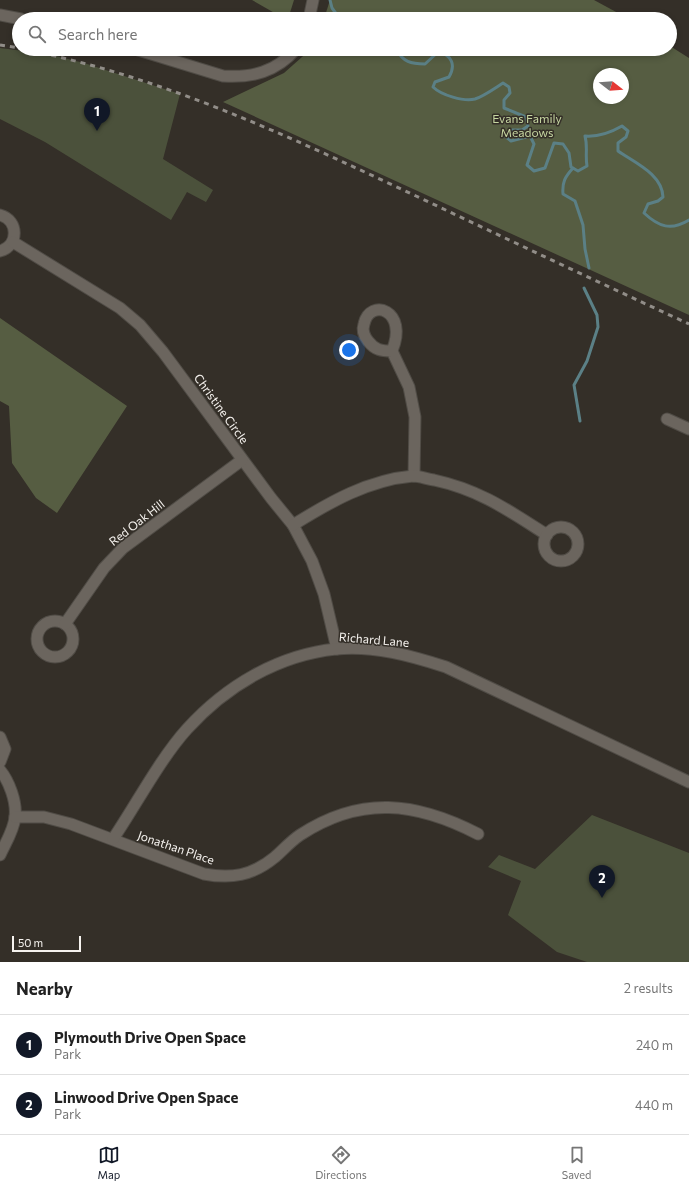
<!DOCTYPE html>
<html lang="en">
<head>
<meta charset="utf-8">
<style>
  body { margin:0; font-family:Commissioner,sans-serif; background:#f6f6f6; color:#222 }
  .compass { position:absolute; left:593px; top:68px; width:36px; height:36px; border-radius:50%; background:#fff; box-shadow:0 2px 6px #0003; rotate:107deg }
  .scale { position:absolute; left:12px; bottom:10px; width:69px; box-sizing:border-box; padding-left:4px; border:2px solid #f6f3ef; border-top:0; font-size:11px; line-height:14px; white-space:nowrap; color:#f6f3ef; -webkit-text-stroke:3px #342f28; paint-order:stroke }
  .you { position:absolute; left:349px; top:350px; width:14px; height:14px; margin:-10px; border:3px solid #fff; border-radius:50%; background:#1a73e8; box-shadow:0 0 0 6px #1a73e833 }
  .badge { display:grid; place-items:center; width:26px; height:26px; border-radius:50%; background:#111827; color:#fff; font-size:13px; font-weight:700 }
  .pin { position:absolute; translate:-50% -33px; filter:drop-shadow(0 1px 2px #0008) }
  .pin::after { content:''; position:absolute; top:21px; width:14px; height:12px; background:inherit; clip-path:polygon(0 0,100% 0,50% 100%) }
  .list { margin:0; padding:0; list-style:none }
  h2 { display:flex; justify-content:space-between; align-items:center; height:52px; margin:0; padding:0 16px; font-size:17px }
  h2 small { font-size:13px; font-weight:400; color:#767676 }
  .list li { display:grid; grid-template-columns:26px 1fr auto; gap:12px; align-items:center; box-sizing:border-box; height:60px; padding:0 16px; border-top:1px solid #e0e0e0 }
  .list b { display:block; font-size:15px; white-space:nowrap }
  .list p { margin:0; font-size:13px; white-space:nowrap; color:#767676 }
  .list em { font-size:13px; font-style:normal; color:#767676 }
  .icon { flex:none; width:22px; height:22px; fill:none; stroke:currentColor; stroke-width:2; stroke-linecap:round; stroke-linejoin:round }
  .map { position:relative; flex:none; width:689px; height:962px; overflow:hidden }
  .search { position:absolute; background:#fff; box-shadow:0 2px 6px #0003; left:12px; right:12px; top:12px; height:44px; display:flex; align-items:center; gap:10px; box-sizing:border-box; padding:0 14px; border-radius:22px; color:#767676; font-size:15px }
  .sheet { height:172px; background:#fff }
  nav { display:flex; justify-content:space-around; align-items:center; box-sizing:border-box; height:56px; border-top:1px solid #e0e0e0; background:#fff; font-size:11px; color:#767676 }
  nav a { display:grid; justify-items:center; gap:2px }
  nav .on { color:#111827 }
  .map>svg:first-child { display:block }
  .green { fill:#4b513b }
  .forest { fill:#565d42; fill-rule:evenodd }
  .lines { fill:none; stroke-linecap:round; stroke-linejoin:round }
  .stream { stroke:#5b8086; stroke-width:3 }
  .minor-casing { stroke:#504c46; stroke-width:13 }
  .minor { stroke:#6b655e; stroke-width:11 }
  .rail { stroke:#918d88; stroke-width:3; stroke-dasharray:5 5; stroke-linecap:butt }
  .labels { text-anchor:middle; stroke-width:3; stroke-linejoin:round; paint-order:stroke }
  .park-label { font-size:12px; fill:#c6d6a1; stroke:#342f28 }
  .street-label { font-size:12px; fill:#f6f3ef; stroke:#342f28 }
</style>
</head>
<body>
<div class="map">
<svg width="689" height="962" viewBox="0 0 689 962">
  <rect width="100%" height="100%" fill="#342f28"/>
  <!-- green -->
  <g class="green">
    <path d="M0,48L48,54L84,63L180,94L163,159L213,190L206,202L187,192L171,220L45,142L0,119Z"/>
    <path d="M592,815L689,853V962H587L557,952L508,915L521,881L488,867L499,855L535,869Z"/>
  </g>
  <!-- forest -->
  <g class="forest">
    <path d="M252,0H294L288,19H285Z"/>
    <path d="M330,0H594L629,19H324Z"/>
    <path d="M670,46L689,58V315L223,102L284,73L311,49H670ZM599,74H623V98H599Z"/>
    <path d="M0,318L127,406L57,513L36,498L12,463L9,406L0,401Z"/>
  </g>
  <g class="lines">
    <!-- stream -->
    <g class="stream">
      <path d="M330,0L332,8L340,19"/>
      <path d="M396,49C403,62 411,64 425,64L438,52C452,55 456,65 449,77L435,82L433,87C441,95 464,102 475,99C484,96 495,88 503,83L509,87L510,93L504,100V108L526,117L528,126L522,130H512L506,137L511,141L530,136L534,144L527,165L534,171L545,168L554,143L563,144L569,153L571,167L578,171L587,166C585,155 588,147 585,136C599,137 610,133 622,126L628,131L626,137L618,143V151C635,163 662,174 663,197L658,201L648,204L644,213C659,227 671,231 689,220"/>
      <path d="M573,168C565,177 562,182 563,194L575,201L583,225L585,249L589,268"/>
      <path d="M580,421L574,385L587,361L598,327L597,315L584,288"/>
    </g>
    <!-- minor casing -->
    <g class="minor-casing">
      <g id="minor">
        <path d="M0,15L21,19"/>
        <path d="M309,19L313,0"/>
        <path d="M135,49L223,76C252,78 276,72 296,49"/>
        <path d="M0,215C19,220 19,246 0,251"/>
        <path d="M13,242L120,308L140,325L163,352L271,498L293,525L312,561L324,594L337,649"/>
        <path d="M392,351C381,351 375,350 368,341C364,336 362,330 364,324C370,297 409,310 392,351L409,387L415,417L414,476"/>
        <path d="M667,419L689,429"/>
        <path d="M293,525C330,502 368,480 413,476C419,476 427,479 434,480C480,490 508,510 547,535"/>
        <circle cx="561" cy="544" r="17"/>
        <circle cx="55" cy="639" r="18"/>
        <path d="M65,624L104,568L123,548L242,460"/>
        <path d="M0,737L5,749L0,762"/>
        <path d="M0,770C9,781 17,802 15,817C14,830 5,844 0,855"/>
        <path d="M15,817H44L71,824L204,874C231,879 252,876 275,857C283,850 291,841 300,835C361,795 416,802 478,834"/>
        <path d="M113,839C136,805 160,759 187,729C226,686 278,655 336,649C373,645 412,656 446,667L689,782"/>
      </g>
    </g>
    <!-- minor -->
    <use href="#minor" class="minor"/>
    <!-- rail -->
    <g class="rail">
      <path d="M0,45L19,48"/>
      <path d="M22,49C161,76 288,136 416,196C507,239 598,282 689,324"/>
    </g>
  </g>
  <g class="labels">
    <!-- park labels -->
    <g class="park-label">
      <text x="527" y="123">Evans Family<tspan x="527" dy="14">Meadows</tspan></text>
    </g>
    <!-- street labels -->
    <g class="street-label">
      <text transform="translate(221 409) rotate(54)" y="4">Christine Circle</text>
      <text transform="translate(137 523) rotate(-38)" y="4">Red Oak Hill</text>
      <text transform="translate(374 640) rotate(5)" y="4">Richard Lane</text>
      <text transform="translate(176 848) rotate(19)" y="4">Jonathan Place</text>
    </g>
  </g>
</svg>
<svg class="compass" viewBox="-18 -18 36 36"><path d="M0-13l5 13h-10z" fill="#e53935"/><path d="M0 13l5-13h-10z" fill="#767676"/></svg>
<div class="scale">50 m</div>
<div class="you"></div>
<div class="pin badge" style="left:97px;top:131px">1</div>
<div class="pin badge" style="left:602px;top:898px">2</div>
<div class="search"><svg class="icon" aria-label="search" viewBox="0 0 24 24"><circle cx="10" cy="10" r="6"/><path d="M15 15l6 6"/></svg>Search here</div>
</div>
<section class="sheet">
<h2>Nearby<small>2 results</small></h2>
<ul class="list">
<li><span class="badge">1</span><div><b>Plymouth Drive Open Space</b><p>Park</p></div><em>240 m</em></li>
<li><span class="badge">2</span><div><b>Linwood Drive Open Space</b><p>Park</p></div><em>440 m</em></li>
</ul>
</section>
<nav>
<a class="on"><svg class="icon" aria-label="map" viewBox="0 0 24 24"><path d="M3 6l6-2 6 2 6-2v14l-6 2-6-2-6 2zM9 4v14M15 6v14"/></svg>Map</a>
<a><svg class="icon" aria-label="directions" viewBox="0 0 24 24"><path d="M12 3l9 9-9 9-9-9zM9 14v-3h6M13 9l2 2-2 2"/></svg>Directions</a>
<a><svg class="icon" aria-label="saved" viewBox="0 0 24 24"><path d="M7 4h10v16l-5-4-5 4z"/></svg>Saved</a>
</nav>
</body>
</html>
